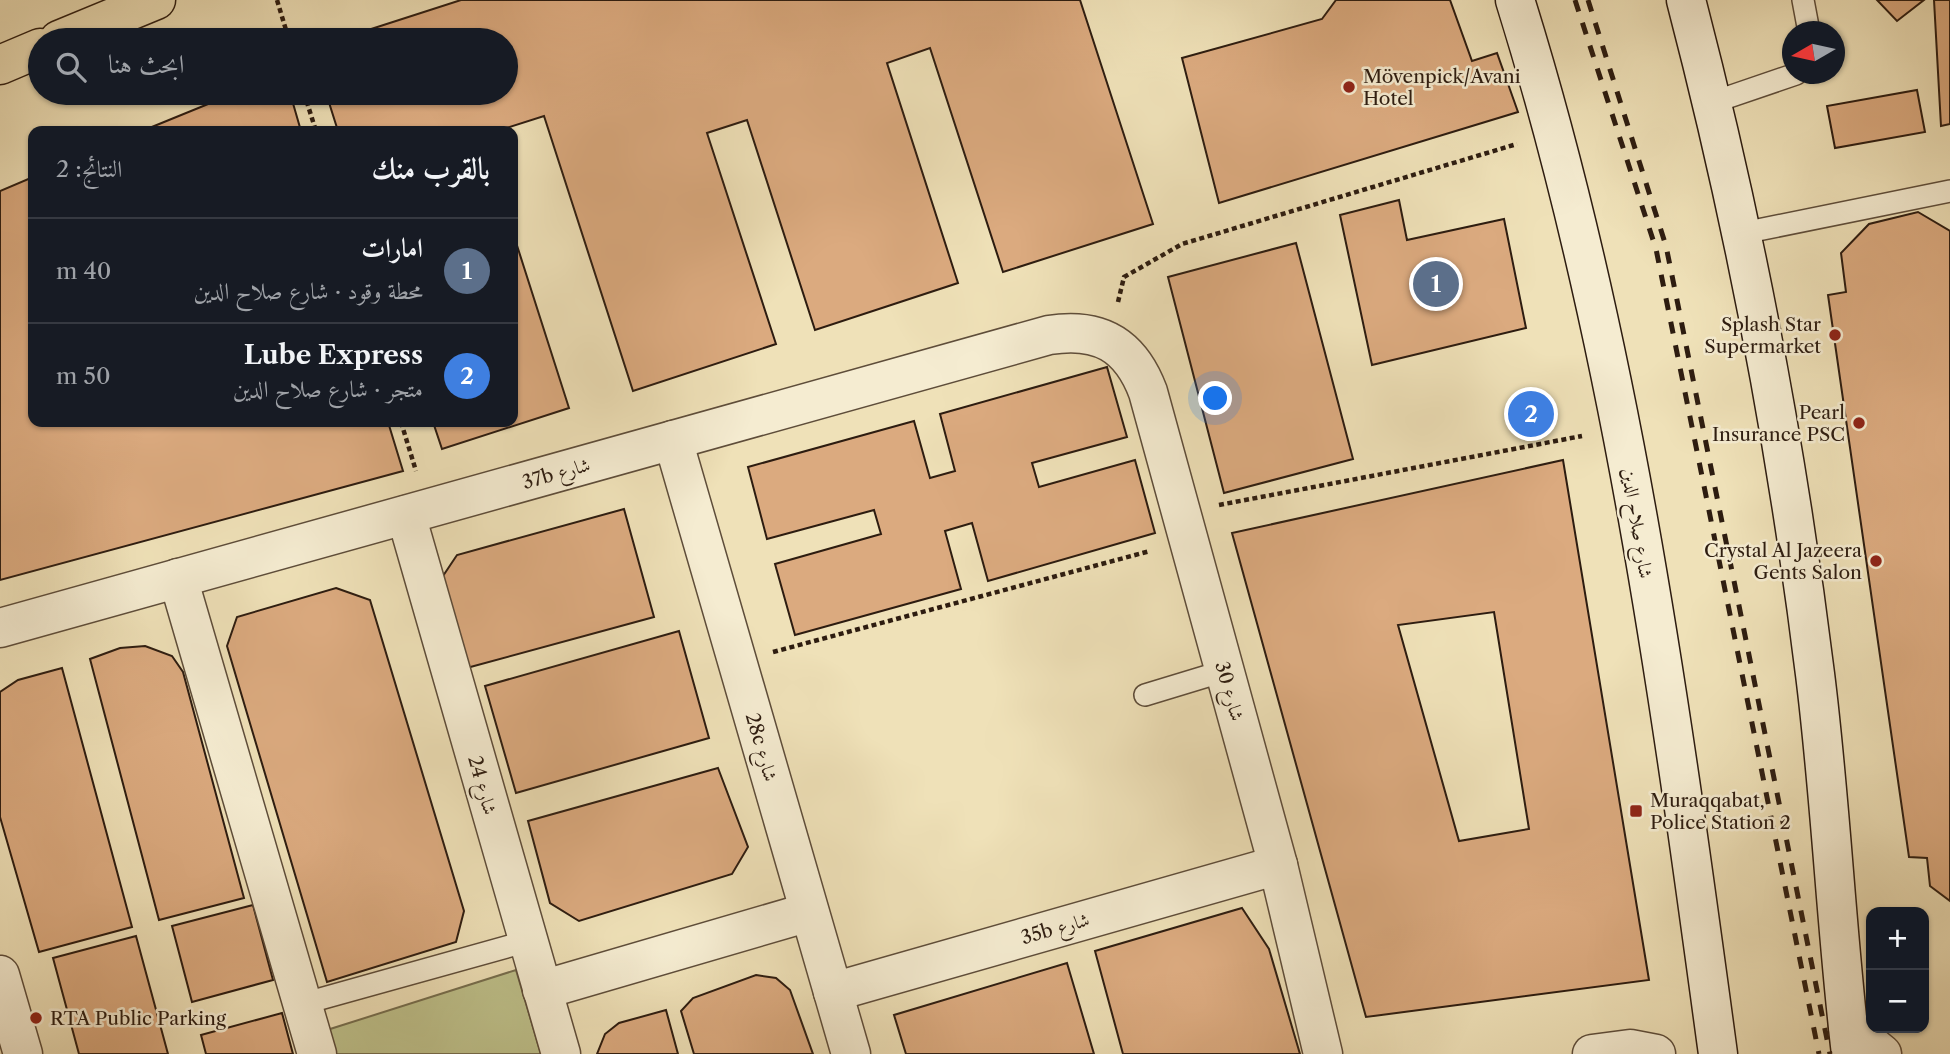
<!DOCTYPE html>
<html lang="ar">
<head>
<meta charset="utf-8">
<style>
  body { margin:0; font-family:"Libre Caslon Text",Amiri,serif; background:#242831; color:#f1f3f6; direction:rtl }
  .controls { position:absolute; right:21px; bottom:21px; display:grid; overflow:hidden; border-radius:14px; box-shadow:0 2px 5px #0004 }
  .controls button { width:63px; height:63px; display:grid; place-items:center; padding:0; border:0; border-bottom:2px solid #363941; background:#171b24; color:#f1f3f6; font:35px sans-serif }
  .compass { position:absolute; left:1782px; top:21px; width:63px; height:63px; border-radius:50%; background:#171b24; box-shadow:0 2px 5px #0004; rotate:261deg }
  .you { position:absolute; left:1216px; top:399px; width:24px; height:24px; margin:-18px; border:5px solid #fff; border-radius:50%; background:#1a73e8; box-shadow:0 0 0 10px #1a73e833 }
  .badge { display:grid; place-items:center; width:46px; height:46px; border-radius:50%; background:#c59692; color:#fff; font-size:23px; font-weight:700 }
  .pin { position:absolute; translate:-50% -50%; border:4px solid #fff; box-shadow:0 2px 7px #0006 }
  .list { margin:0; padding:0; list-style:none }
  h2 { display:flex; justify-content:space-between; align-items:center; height:91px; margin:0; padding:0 28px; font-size:30px }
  h2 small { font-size:23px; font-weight:400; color:#9ea1a6 }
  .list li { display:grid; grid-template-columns:46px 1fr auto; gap:21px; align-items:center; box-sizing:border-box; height:105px; padding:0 28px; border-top:2px solid #363941 }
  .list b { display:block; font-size:26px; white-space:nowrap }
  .list p { margin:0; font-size:23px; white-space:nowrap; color:#9ea1a6 }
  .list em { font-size:23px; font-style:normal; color:#9ea1a6 }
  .icon { flex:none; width:38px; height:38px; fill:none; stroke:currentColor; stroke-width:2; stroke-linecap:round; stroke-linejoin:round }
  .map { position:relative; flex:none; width:1950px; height:1054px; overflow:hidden; direction:ltr }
  .search { position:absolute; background:#171b24; box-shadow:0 2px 5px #0004; left:28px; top:28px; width:490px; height:77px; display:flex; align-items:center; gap:18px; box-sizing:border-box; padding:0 24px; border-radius:38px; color:#9ea1a6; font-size:26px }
  .panel { position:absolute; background:#171b24; box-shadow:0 2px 5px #0004; left:28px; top:126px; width:490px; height:301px; border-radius:14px; direction:rtl }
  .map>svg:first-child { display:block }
  .green { fill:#bec18b; stroke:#766e4e; stroke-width:2 }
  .building { fill:#dbaa7f; stroke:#2d1c10; stroke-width:2; fill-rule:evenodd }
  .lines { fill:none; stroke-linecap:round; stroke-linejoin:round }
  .lane-casing { stroke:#5e4d3a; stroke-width:24 }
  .street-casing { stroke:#5e4d3a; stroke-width:41 }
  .secondary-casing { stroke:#2d1c10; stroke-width:41 }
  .primary-casing { stroke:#2d1c10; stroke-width:41 }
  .path { stroke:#2d1c10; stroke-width:4.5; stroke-dasharray:5 3.5; stroke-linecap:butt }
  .lane { stroke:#f5ecd1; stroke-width:21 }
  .street { stroke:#f5ecd1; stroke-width:38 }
  .secondary { stroke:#f5ecd1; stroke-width:38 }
  .primary { stroke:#efe1b8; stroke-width:38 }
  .rail { stroke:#2d1c10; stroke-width:5; stroke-dasharray:12 12; stroke-linecap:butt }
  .poi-dot { fill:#8f2418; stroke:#f5ecd1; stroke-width:2.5 }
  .labels { text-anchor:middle; stroke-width:5; stroke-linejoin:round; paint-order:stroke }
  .poi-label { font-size:19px; fill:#2d1c10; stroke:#f5ecd1; text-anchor:start }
  .street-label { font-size:19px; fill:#2d1c10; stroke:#f5ecd1 }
</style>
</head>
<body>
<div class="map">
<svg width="1950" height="1054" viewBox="0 0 1950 1054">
  <rect width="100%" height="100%" fill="#efe1b8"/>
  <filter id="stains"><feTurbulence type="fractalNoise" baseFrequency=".00286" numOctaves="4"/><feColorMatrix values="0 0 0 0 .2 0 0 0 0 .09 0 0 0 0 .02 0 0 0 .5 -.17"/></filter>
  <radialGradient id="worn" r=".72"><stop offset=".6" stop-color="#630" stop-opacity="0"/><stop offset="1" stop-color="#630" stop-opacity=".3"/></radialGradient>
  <!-- green -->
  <path class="green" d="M516,970L541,1054H334L327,1030Z"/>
  <!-- building -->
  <g class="building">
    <path d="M461,0H1080L1153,224L1003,272L930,48L887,63L958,283L815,330L747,120L707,133L776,344L633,391L544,116L497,131H338L326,93H506V40H337Z"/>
    <path d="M1336,0H1450L1472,61L1497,53L1518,112L1219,203L1182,58L1322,19Z"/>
    <path d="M1877,0H1924L1897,21Z"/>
    <path d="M1934,0H1950V124L1941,126Z"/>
    <path d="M1917,90L1925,132L1835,148L1827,106Z"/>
    <path d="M235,93H290L301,131H142Z"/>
    <path d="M33,177V422H388L403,471L0,580V191Z"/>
    <path d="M1399,200L1407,240L1504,219L1526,328L1372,365L1340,215Z"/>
    <path d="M1918,212L1950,231V901L1930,886L1927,858L1909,857L1828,295L1846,292L1841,253L1869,224Z"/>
    <path d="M513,233L569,408L442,449L433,422H513Z"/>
    <path d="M1296,243L1353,459L1224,493L1168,277Z"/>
    <path d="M1107,367L1127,437L1032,463L1039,487L1135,460L1155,533L988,581L972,523L945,531L961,589L795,635L775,564L881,534L874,510L767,539L748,467L914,421L930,478L955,471L940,414Z"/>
    <path d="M1563,460L1649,980L1366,1017L1232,533ZM1494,612L1529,829L1459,841L1398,625Z"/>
    <path d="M624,509L654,617L463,669L437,585L457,555Z"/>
    <path d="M336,588L370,600L464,911L456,942L327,982L227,646L237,617Z"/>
    <path d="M679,631L709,738L516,793L485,686Z"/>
    <path d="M145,646L172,656L183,672L244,898L159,920L90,659L120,648Z"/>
    <path d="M62,668L132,927L39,952L0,817V692L18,680Z"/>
    <path d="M718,768L748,847L732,874L579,921L550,903L528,821Z"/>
    <path d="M253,905L273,980L192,1002L172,926Z"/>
    <path d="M1242,908L1269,949L1300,1054H1123L1095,951Z"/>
    <path d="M136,936L168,1054H79L53,958Z"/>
    <path d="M1067,963L1094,1054H906L894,1015Z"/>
    <path d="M756,975L776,978L790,990L813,1054H694L681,1011L693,998Z"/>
    <path d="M666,1010L678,1054H597L605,1034L619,1023Z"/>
    <path d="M282,1013L293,1054H206L201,1035Z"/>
  </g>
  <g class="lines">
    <!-- lane casing -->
    <g class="lane-casing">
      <g id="lane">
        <path d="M1803,0L1809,32"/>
        <path d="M1711,103L1796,74"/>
        <path d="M1743,233L1950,191"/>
        <path d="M1145,695L1224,671"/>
        <path d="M302,1004L528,941"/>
      </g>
    </g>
    <!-- street casing -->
    <g class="street-casing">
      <g id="street">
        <path d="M673,440L851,1054"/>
        <path d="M406,515L561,1054"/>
        <path d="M178,578L317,1054"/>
        <path d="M0,628L1049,335C1099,327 1130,344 1148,392L1278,865L1323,1054"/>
        <path d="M0,975L23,1054"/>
        <path d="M542,990L809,912"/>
        <path d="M833,992L1278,865"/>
        <path d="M1848,1026L1882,1054"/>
        <path d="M1592,1054L1630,1049L1656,1054"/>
      </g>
    </g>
    <!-- secondary casing -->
    <g class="secondary-casing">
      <g id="secondary">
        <path d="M1515,0C1622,342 1670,700 1718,1054"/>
        <path d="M1686,0C1744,222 1787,447 1815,674C1831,801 1836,928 1851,1054"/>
      </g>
    </g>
    <!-- primary casing -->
    <g class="primary-casing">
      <g id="primary">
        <path d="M59,40L156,0"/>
        <path d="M0,65L40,48"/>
      </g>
    </g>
    <!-- path -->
    <g class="path">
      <path d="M277,0L289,40"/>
      <path d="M304,93L316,131"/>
      <path d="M1118,302L1124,277L1182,244L1517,144"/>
      <path d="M401,422L416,471"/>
      <path d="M1219,505L1582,436"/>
      <path d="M773,652L1150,551"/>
    </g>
    <!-- lane -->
    <use href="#lane" class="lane"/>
    <!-- street -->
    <use href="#street" class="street"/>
    <!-- secondary -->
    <use href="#secondary" class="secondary"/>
    <!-- primary -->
    <use href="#primary" class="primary"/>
    <!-- rail -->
    <g class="rail">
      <path d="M1575,0L1656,249L1819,1054"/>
      <path d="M1588,0L1666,246L1830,1054"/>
    </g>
  </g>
  <!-- markers -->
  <g class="poi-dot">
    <circle cx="1349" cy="87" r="7"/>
    <circle cx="1835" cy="335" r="7"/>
    <circle cx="1859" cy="423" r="7"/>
    <circle cx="1876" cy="561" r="7"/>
    <rect x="1629" y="804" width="14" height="14" rx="3.5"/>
    <circle cx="36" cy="1018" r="7"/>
  </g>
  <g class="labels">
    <!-- poi labels -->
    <g class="poi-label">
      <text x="1363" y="83">Mövenpick/Avani<tspan x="1363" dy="22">Hotel</tspan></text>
      <text x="1821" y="331" text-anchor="end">Splash Star<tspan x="1821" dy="22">Supermarket</tspan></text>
      <text x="1845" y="419" text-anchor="end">Pearl<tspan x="1845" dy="22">Insurance PSC</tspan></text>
      <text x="1862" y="557" text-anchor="end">Crystal Al Jazeera<tspan x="1862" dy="22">Gents Salon</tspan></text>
      <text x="1650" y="807">Muraqqabat,<tspan x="1650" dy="22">Police Station 2</tspan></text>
      <text x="50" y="1025">RTA Public Parking</text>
    </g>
    <!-- street labels -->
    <g class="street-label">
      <text transform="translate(556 473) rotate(-16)" y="7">37b شارع</text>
      <text transform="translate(1638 523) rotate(81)" y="7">شارع صلاح الدين</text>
      <text transform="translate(1230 691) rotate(74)" y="7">شارع 30</text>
      <text transform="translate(762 747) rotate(74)" y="7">28c شارع</text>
      <text transform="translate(483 785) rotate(74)" y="7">شارع 24</text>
      <text transform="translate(1055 928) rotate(-16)" y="7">35b شارع</text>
    </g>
  </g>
  <rect width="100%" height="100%" filter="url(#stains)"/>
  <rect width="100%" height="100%" fill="url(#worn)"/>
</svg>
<div class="controls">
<button>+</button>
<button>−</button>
</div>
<svg class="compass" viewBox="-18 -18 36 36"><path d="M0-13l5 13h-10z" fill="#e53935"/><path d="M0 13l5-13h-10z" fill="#9ea1a6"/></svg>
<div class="you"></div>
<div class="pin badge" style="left:1436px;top:284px;background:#5c6f8a">1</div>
<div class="pin badge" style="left:1531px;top:414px;background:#3f7fe0">2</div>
<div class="search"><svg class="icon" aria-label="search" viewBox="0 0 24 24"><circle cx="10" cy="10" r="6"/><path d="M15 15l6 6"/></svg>ابحث هنا</div>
<section class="panel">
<h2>بالقرب منك<small>النتائج: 2</small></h2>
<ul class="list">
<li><span class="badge" style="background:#5c6f8a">1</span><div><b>امارات</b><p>محطة وقود · شارع صلاح الدين</p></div><em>40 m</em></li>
<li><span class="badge" style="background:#3f7fe0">2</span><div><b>Lube Express</b><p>متجر · شارع صلاح الدين</p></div><em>50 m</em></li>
</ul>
</section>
</div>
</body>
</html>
